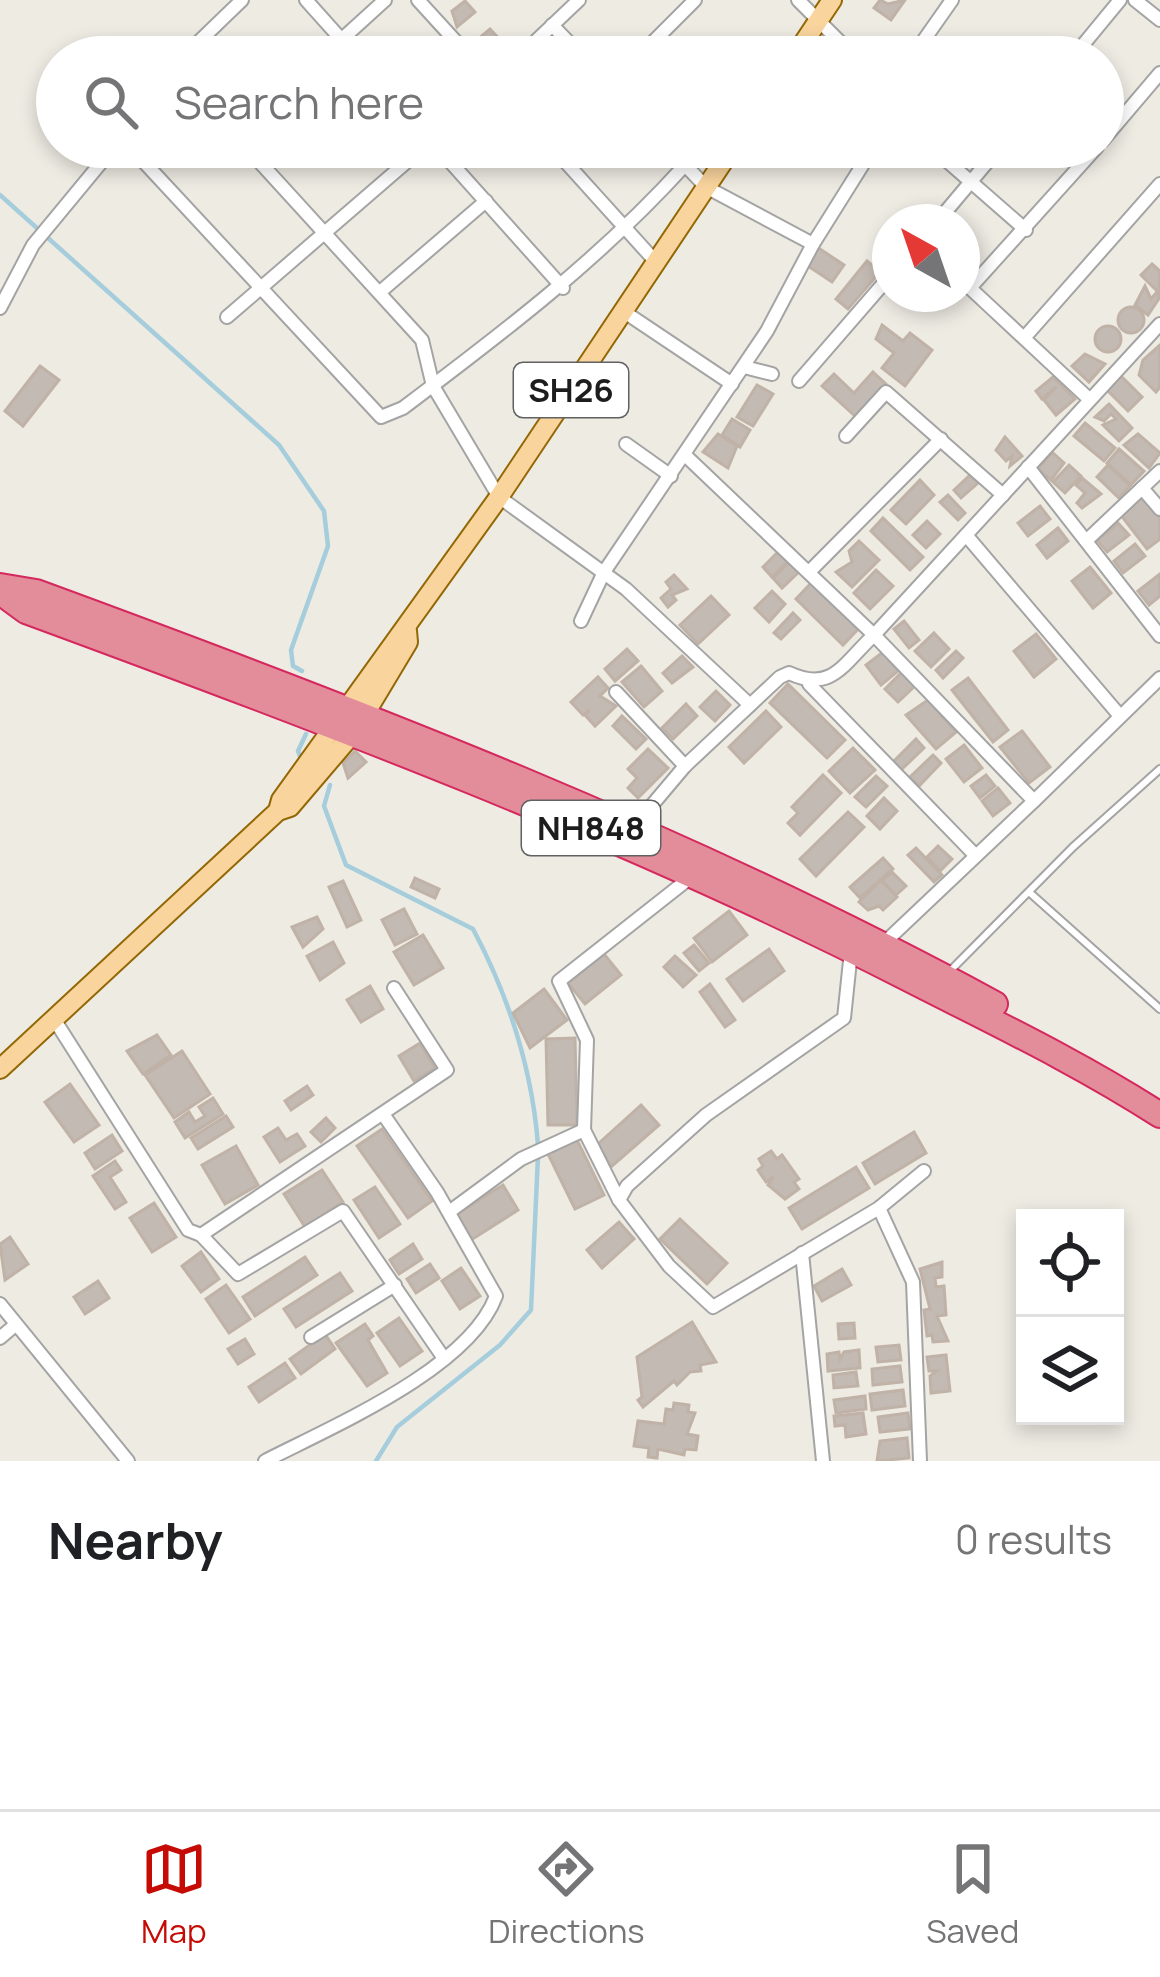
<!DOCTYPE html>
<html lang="en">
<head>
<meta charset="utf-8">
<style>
  body { margin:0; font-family:Manrope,sans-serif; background:#f2f2f2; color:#202124 }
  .controls { position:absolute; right:36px; bottom:36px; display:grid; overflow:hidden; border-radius:0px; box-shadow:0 6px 18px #0003 }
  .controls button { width:108px; height:108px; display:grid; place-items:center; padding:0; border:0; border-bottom:3px solid #e0e0e0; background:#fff; color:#202124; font:60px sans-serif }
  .compass { position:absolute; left:872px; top:204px; width:108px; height:108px; border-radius:50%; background:#fff; box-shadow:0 6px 18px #0003; rotate:320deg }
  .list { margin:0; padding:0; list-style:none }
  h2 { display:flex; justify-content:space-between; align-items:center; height:156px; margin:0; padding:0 48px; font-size:51px }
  h2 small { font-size:39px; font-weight:400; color:#757577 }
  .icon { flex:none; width:66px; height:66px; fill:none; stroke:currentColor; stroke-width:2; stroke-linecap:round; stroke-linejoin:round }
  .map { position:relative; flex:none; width:1160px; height:1461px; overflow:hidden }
  .search { position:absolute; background:#fff; box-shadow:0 6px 18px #0003; left:36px; right:36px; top:36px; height:132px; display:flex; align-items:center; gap:30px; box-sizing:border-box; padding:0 42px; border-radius:66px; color:#757577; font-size:45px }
  .sheet { height:348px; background:#fff }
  nav { display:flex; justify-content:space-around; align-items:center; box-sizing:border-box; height:168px; border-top:3px solid #e0e0e0; background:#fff; font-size:33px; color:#757577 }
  nav a { display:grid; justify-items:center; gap:6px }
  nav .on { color:#c60b05 }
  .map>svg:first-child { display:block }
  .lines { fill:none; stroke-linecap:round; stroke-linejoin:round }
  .stream { stroke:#a5cddb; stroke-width:4.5 }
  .building { fill:#c3bab3; stroke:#c0b2a6; stroke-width:3 }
  .lane-casing { stroke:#a4a4a4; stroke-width:10 }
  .street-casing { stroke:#a4a4a4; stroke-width:16 }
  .primary-casing { stroke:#936804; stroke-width:22 }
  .highway-casing { stroke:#d5285e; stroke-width:28 }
  .lane { stroke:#fff; stroke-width:6 }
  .street { stroke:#fff; stroke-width:12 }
  .primary { stroke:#f9d49d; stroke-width:18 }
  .highway { stroke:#e48d9a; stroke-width:24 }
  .labels { text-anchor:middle; stroke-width:10; stroke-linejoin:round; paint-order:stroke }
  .shield { fill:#fff; stroke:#616161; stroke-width:3 }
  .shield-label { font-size:33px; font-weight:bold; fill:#1d1d1d }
</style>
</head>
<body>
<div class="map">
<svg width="1160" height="1461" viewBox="0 0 1160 1461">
  <rect width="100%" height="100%" fill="#eeebe3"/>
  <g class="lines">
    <!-- stream -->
    <g class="stream">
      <path d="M0,195L279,445L324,511L328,546L291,650L293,666L302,671"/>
      <path d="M302,762L298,751L306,734"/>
      <path d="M330,785L324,806L346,865L473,929C509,997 532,1068 538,1145"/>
      <path d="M376,1461L397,1427L500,1345L531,1310L538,1156"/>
    </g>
  </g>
  <!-- building -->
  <g class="building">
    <path d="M880,0L888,4L905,0L891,20L874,8Z"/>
    <path d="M465,1L475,12L457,27L452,11Z"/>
    <path d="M490,29L505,45L492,57H481L471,45Z"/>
    <path d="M817,247L844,265L832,282L808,266Z"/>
    <path d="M867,261L880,272L848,309L836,299Z"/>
    <path d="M1152,264L1160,271L1159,293L1141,275Z"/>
    <path d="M1145,286L1151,299L1156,293L1160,297L1148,315L1135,305Z"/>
    <circle cx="1131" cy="320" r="13"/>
    <path d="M882,325L903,341L910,333L932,350L905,386L882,368L894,353L876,339Z"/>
    <circle cx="1108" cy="339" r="13"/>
    <path d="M1160,345V387L1156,392L1139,375L1143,360Z"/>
    <path d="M1085,354L1105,364L1089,382L1072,366Z"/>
    <path d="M40,366L59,380L23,426L5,411Z"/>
    <path d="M873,372L886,384L856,417L822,386L834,374L854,393Z"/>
    <path d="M1120,375L1142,397L1128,411L1106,389Z"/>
    <path d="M1053,377L1075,399L1056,415L1044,400L1056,387L1042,399L1036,391Z"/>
    <path d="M757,385L773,394L753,426L737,417Z"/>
    <path d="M1109,404L1132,428L1119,441L1103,425L1116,419L1111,414L1104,421L1095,417Z"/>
    <path d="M732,419L750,430L740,447L722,435Z"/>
    <path d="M1085,423L1115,448L1104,461L1074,436Z"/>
    <path d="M718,434L737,446L728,468L703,452Z"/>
    <path d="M1138,434L1160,453L1149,468L1124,445Z"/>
    <path d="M1005,437L1022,456L1010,466L1012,456L1006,461L996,450Z"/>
    <path d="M1119,449L1144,471L1131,485L1107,463Z"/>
    <path d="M1052,452L1064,463L1051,480L1038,469Z"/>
    <path d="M1069,465L1081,476L1065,493L1053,482Z"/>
    <path d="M1108,465L1130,486L1119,498L1097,477Z"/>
    <path d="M970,475L978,483L961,498L954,490Z"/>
    <path d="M1082,478L1101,494L1082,508L1077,503L1085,493L1076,485Z"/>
    <path d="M920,480L934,495L906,524L891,510Z"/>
    <path d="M948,495L965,513L958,520L940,502Z"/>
    <path d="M1141,496L1160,518V539L1147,549L1120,514Z"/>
    <path d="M1040,506L1050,519L1028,536L1018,523Z"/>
    <path d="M883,518L923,557L910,570L871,531Z"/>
    <path d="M927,521L940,534L926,548L913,535Z"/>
    <path d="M1118,523L1129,535L1107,552L1097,540Z"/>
    <path d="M1058,528L1068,541L1047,558L1037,545Z"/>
    <path d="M859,541L879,560L852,587L836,572L852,562L849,551Z"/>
    <path d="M1135,544L1145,556L1123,573L1114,561Z"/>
    <path d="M782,548L791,558L772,577L763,567Z"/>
    <path d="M793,559L802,569L782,588L773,578Z"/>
    <path d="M1090,567L1111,593L1093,608L1072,581Z"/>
    <path d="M876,570L893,586L870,609L854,593Z"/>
    <path d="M1160,574V596L1149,605L1138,591Z"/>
    <path d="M674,575L687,589L672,595L676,600L668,607L661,598L671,589L666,582Z"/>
    <path d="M815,579L862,625L843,645L796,599Z"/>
    <path d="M772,591L785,604L769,622L755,608Z"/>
    <path d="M711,596L729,615L698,644L680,625Z"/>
    <path d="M793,613L800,620L781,639L774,633Z"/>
    <path d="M904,621L919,640L909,648L894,629Z"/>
    <path d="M934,633L949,649L931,667L915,651Z"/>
    <path d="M1036,634L1056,659L1034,677L1014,651Z"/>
    <path d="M627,649L638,661L615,681L605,669Z"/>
    <path d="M956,651L963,658L943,678L936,670Z"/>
    <path d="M883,652L898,671L881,685L866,665Z"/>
    <path d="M682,656L693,667L672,683L663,673Z"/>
    <path d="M641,666L662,691L644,707L622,682Z"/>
    <path d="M902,672L915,686L898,702L885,689Z"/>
    <path d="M598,677L608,688L600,696L616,706L595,726L585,715L590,710L583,715L571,702Z"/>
    <path d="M968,678L1008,730L993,742L952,690Z"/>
    <path d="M788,684L845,740L827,758L770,703Z"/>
    <path d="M716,691L730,705L715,721L700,707Z"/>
    <path d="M928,700L956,732L936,749L906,715Z"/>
    <path d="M686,704L697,716L673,739L662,728Z"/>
    <path d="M766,711L781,727L744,763L729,747Z"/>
    <path d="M622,716L646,739L636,749L613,726Z"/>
    <path d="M1022,731L1050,767L1029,783L1000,747Z"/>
    <path d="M916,739L924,748L901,770L893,762Z"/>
    <path d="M964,745L982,768L964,782L946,759Z"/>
    <path d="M853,748L875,770L850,793L829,771Z"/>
    <path d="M648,749L668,768L638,798L628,788L637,778L628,769Z"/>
    <path d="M355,751L366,762L348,778L343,763Z"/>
    <path d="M933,755L941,763L919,786L910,777Z"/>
    <path d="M823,775L841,793L800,835L788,823L798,813L792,807Z"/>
    <path d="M986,775L995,786L980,798L971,786Z"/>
    <path d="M876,776L887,786L866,807L855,797Z"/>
    <path d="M998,788L1010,803L993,816L982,801Z"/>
    <path d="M884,798L897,811L880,829L867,816Z"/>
    <path d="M848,812L864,827L816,876L800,859Z"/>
    <path d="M938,846L952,859L940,871L927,857Z"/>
    <path d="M916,848L942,875L934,882L908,855Z"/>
    <path d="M883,858L893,869L860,898L850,887Z"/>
    <path d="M892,872L906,886L896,895L882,881Z"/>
    <path d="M415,878L439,889L435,898L411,887Z"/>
    <path d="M881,880L897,897L883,910L879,906L868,910L859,902Z"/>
    <path d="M343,881L361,920L347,927L329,887Z"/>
    <path d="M404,909L417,934L395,945L382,920Z"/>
    <path d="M729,911L747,935L712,962L694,938Z"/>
    <path d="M317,917L323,929L303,947L292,927Z"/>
    <path d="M423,935L443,968L414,985L394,952Z"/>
    <path d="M333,942L344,963L320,980L307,956Z"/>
    <path d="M694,945L709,963L699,971L684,953Z"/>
    <path d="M769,949L784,971L743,1001L727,979Z"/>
    <path d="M604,954L621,975L585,1004L568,983Z"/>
    <path d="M675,956L696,975L683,987L664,967Z"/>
    <path d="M710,984L735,1020L725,1027L700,992Z"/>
    <path d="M370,986L383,1009L361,1022L347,1000Z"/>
    <path d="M544,989L567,1020L530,1048L513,1013Z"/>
    <path d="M157,1035L171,1055L143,1074L127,1051Z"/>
    <path d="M575,1038L577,1125H548L546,1039Z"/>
    <path d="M420,1043L435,1068L414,1081L399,1056Z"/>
    <path d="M182,1051L210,1094L174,1118L145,1075Z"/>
    <path d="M70,1084L99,1125L74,1142L45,1102Z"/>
    <path d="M307,1086L313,1095L291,1110L285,1101Z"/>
    <path d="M213,1098L223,1114L185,1138L175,1122L189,1112L195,1122L205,1116L199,1107Z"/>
    <path d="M641,1105L659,1125L611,1167L598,1144Z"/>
    <path d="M226,1116L233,1127L198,1149L191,1138Z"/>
    <path d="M326,1118L335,1128L321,1142L311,1132Z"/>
    <path d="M278,1128L286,1140L297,1134L305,1146L280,1162L264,1137Z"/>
    <path d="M382,1129L432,1201L408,1218L357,1146Z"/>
    <path d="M914,1132L926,1153L875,1184L863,1163Z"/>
    <path d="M112,1135L122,1151L95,1169L85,1153Z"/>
    <path d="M577,1140L604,1195L575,1209L548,1154Z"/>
    <path d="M236,1146L258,1185L225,1204L202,1165Z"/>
    <path d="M771,1151L777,1159L782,1155L799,1179L794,1182L799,1189L785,1199L768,1185L773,1177L766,1182L758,1170L763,1166L759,1159Z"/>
    <path d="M115,1161L121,1170L110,1177L126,1202L115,1209L93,1176Z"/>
    <path d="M856,1167L869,1188L802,1229L789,1208Z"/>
    <path d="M322,1170L343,1202L305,1227L284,1194Z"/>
    <path d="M503,1185L518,1210L471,1240L455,1215Z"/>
    <path d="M375,1187L400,1224L379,1238L354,1200Z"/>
    <path d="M154,1203L176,1237L152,1252L130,1218Z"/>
    <path d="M680,1219L727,1263L707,1284L660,1239Z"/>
    <path d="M619,1222L634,1239L602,1268L587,1250Z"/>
    <path d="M10,1237L28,1264L5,1280L0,1244Z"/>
    <path d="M413,1244L422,1259L399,1274L390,1260Z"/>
    <path d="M201,1252L219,1279L201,1292L182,1266Z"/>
    <path d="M305,1257L317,1275L255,1316L243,1297Z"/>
    <path d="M942,1262V1277L935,1278L936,1287L944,1286L946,1315L937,1316L948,1341L933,1342L932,1335L927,1336L924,1310L930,1309L920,1269Z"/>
    <path d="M430,1264L439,1278L416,1293L407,1279Z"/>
    <path d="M461,1268L480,1296L460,1309L442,1281Z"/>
    <path d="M842,1269L851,1285L822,1301L814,1286Z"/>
    <path d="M340,1273L352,1291L296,1327L284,1309Z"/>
    <path d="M98,1281L109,1298L85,1314L74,1297Z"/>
    <path d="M226,1285L250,1319L229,1333L206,1299Z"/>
    <path d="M399,1318L422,1351L400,1366L377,1333Z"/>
    <path d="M692,1322L716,1362L700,1365L701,1371L690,1372L677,1385L674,1381L643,1407L638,1400L642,1397L637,1357Z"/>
    <path d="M854,1323L855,1338L839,1339L838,1324Z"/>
    <path d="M365,1324L373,1336L368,1340L387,1373L367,1386L336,1343Z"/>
    <path d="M325,1334L335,1349L301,1374L290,1359Z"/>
    <path d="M245,1339L254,1354L238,1364L228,1349Z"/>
    <path d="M899,1345L901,1360L878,1362L876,1347Z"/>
    <path d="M859,1350L860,1368L828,1371L827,1354L839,1352L840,1359L844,1352Z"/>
    <path d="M946,1355L950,1391L931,1393L930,1376L937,1371H929L927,1357Z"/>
    <path d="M285,1363L295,1378L259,1402L249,1387Z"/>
    <path d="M900,1366L902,1382L873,1385L872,1369Z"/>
    <path d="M856,1372L858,1386L834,1388L833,1375Z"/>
    <path d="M903,1390L905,1406L872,1410L870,1394Z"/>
    <path d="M865,1396L866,1409L836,1413L834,1400Z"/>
    <path d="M674,1403L689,1405L688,1412L695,1413L687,1434L698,1436L696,1450L685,1449L684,1455L658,1449L657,1458L648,1457L649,1448L634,1446L638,1421L664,1424L666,1409L673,1410Z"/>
    <path d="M863,1413L866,1434L846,1437L845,1425L835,1426L834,1416Z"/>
    <path d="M908,1413L910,1429L880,1432L878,1417Z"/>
    <path d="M907,1438L909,1458L877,1461L880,1441Z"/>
  </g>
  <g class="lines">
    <!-- lane casing -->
    <g class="lane-casing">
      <g id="lane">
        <path d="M1029,892L1160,1009"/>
        <path d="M951,970L1073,847L1160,769"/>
      </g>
    </g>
    <!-- street casing -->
    <g class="street-casing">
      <g id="street">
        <path d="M306,0L357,57"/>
        <path d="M418,0L470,57"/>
        <path d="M798,0L855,57"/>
        <path d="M1135,0L1160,20"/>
        <path d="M552,25L583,57"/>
        <path d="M341,40L385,0"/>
        <path d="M183,57L242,0"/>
        <path d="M519,57L579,0"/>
        <path d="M638,57L695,0"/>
        <path d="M912,57L952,0"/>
        <path d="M1073,57L1120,0"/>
        <path d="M1103,140L1160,73"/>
        <path d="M130,147L381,417L403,408C504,332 600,259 685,165"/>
        <path d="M246,147L422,340L433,386L499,497L626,589L750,705"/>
        <path d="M437,147L563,288"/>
        <path d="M552,147L655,261"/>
        <path d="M931,147L1026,230"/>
        <path d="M262,164L282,147"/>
        <path d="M937,222L1000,147"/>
        <path d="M813,244L870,153"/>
        <path d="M380,292L486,201"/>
        <path d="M0,308L33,245L114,147"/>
        <path d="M623,311L732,384"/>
        <path d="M227,317L424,147"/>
        <path d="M1024,338L1160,184"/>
        <path d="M744,367L772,374"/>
        <path d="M799,381L890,276"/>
        <path d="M1088,398L970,288L1097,147"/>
        <path d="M846,436L886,392L1003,495"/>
        <path d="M626,444L671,476"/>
        <path d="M686,456L874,635L1034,801L882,945"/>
        <path d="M1028,467L1160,636"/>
        <path d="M1142,488L1160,509"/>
        <path d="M966,535L1120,716"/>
        <path d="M1086,541L1160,471"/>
        <path d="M809,572L941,439"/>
        <path d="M581,621L604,572L767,331L813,244L706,187L668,147"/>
        <path d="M809,684L975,855"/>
        <path d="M616,692L685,766"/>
        <path d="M1034,801L1160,678"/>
        <path d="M631,830L685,766L780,677L789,673C832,693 843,664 874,635L1160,324"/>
        <path d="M851,951L844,1018L706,1115L627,1186L619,1200L669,1266L713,1307L879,1208L924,1171"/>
        <path d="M54,1019L188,1230L201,1235L447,1070L394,988"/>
        <path d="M619,1200L584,1130L587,1040L559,981L691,877"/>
        <path d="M879,1208L913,1282L920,1461"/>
        <path d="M449,1212L521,1159L584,1130"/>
        <path d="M201,1235L238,1274L343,1211L443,1357"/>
        <path d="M802,1253L823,1461"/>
        <path d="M0,1304L128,1461"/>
        <path d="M311,1337L395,1285"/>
        <path d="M0,1338L14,1326"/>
        <path d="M265,1461C331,1427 469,1369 496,1296L437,1192L383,1114"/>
      </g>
    </g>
    <!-- primary casing -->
    <g class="primary-casing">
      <g id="primary">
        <path d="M794,57L832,0"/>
        <path d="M278,811L281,800L499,497L733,147"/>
        <path d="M0,1069L278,811L290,807L354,732L408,642L407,631"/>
      </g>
    </g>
    <!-- highway casing -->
    <g class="highway-casing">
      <g id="highway">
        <path d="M0,586L36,592C363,712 688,837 995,1004"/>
        <path d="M0,592L26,611C325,721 620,832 905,977C991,1021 1078,1062 1160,1115"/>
      </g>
    </g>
    <!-- lane -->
    <use href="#lane" class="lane"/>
    <!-- street -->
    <use href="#street" class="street"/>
    <!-- primary -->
    <use href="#primary" class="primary"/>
    <!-- highway -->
    <use href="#highway" class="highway"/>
  </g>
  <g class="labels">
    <!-- shield labels -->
    <g class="shield">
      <rect x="514" y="363" width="114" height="54" rx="9"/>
      <rect x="522" y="801" width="138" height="54" rx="9"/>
    </g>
    <g class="shield-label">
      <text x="571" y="402">SH26</text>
      <text x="591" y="840">NH848</text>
    </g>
  </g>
</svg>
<div class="controls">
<button><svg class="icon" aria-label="locate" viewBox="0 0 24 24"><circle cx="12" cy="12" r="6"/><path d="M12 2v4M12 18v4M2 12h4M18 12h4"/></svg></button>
<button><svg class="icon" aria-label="layers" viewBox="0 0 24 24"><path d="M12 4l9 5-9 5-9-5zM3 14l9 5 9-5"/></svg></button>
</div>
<svg class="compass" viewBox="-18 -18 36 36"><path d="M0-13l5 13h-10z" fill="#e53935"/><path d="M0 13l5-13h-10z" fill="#757577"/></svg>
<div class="search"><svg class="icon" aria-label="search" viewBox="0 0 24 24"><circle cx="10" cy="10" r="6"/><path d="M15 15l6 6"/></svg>Search here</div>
</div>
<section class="sheet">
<h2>Nearby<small>0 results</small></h2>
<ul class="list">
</ul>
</section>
<nav>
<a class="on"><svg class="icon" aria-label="map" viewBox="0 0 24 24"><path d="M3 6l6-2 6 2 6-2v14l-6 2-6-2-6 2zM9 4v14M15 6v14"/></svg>Map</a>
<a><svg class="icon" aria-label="directions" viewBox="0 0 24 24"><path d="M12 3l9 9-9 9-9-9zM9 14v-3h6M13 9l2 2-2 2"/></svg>Directions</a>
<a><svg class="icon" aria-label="saved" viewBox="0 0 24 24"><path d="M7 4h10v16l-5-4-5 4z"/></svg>Saved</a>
</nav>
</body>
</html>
